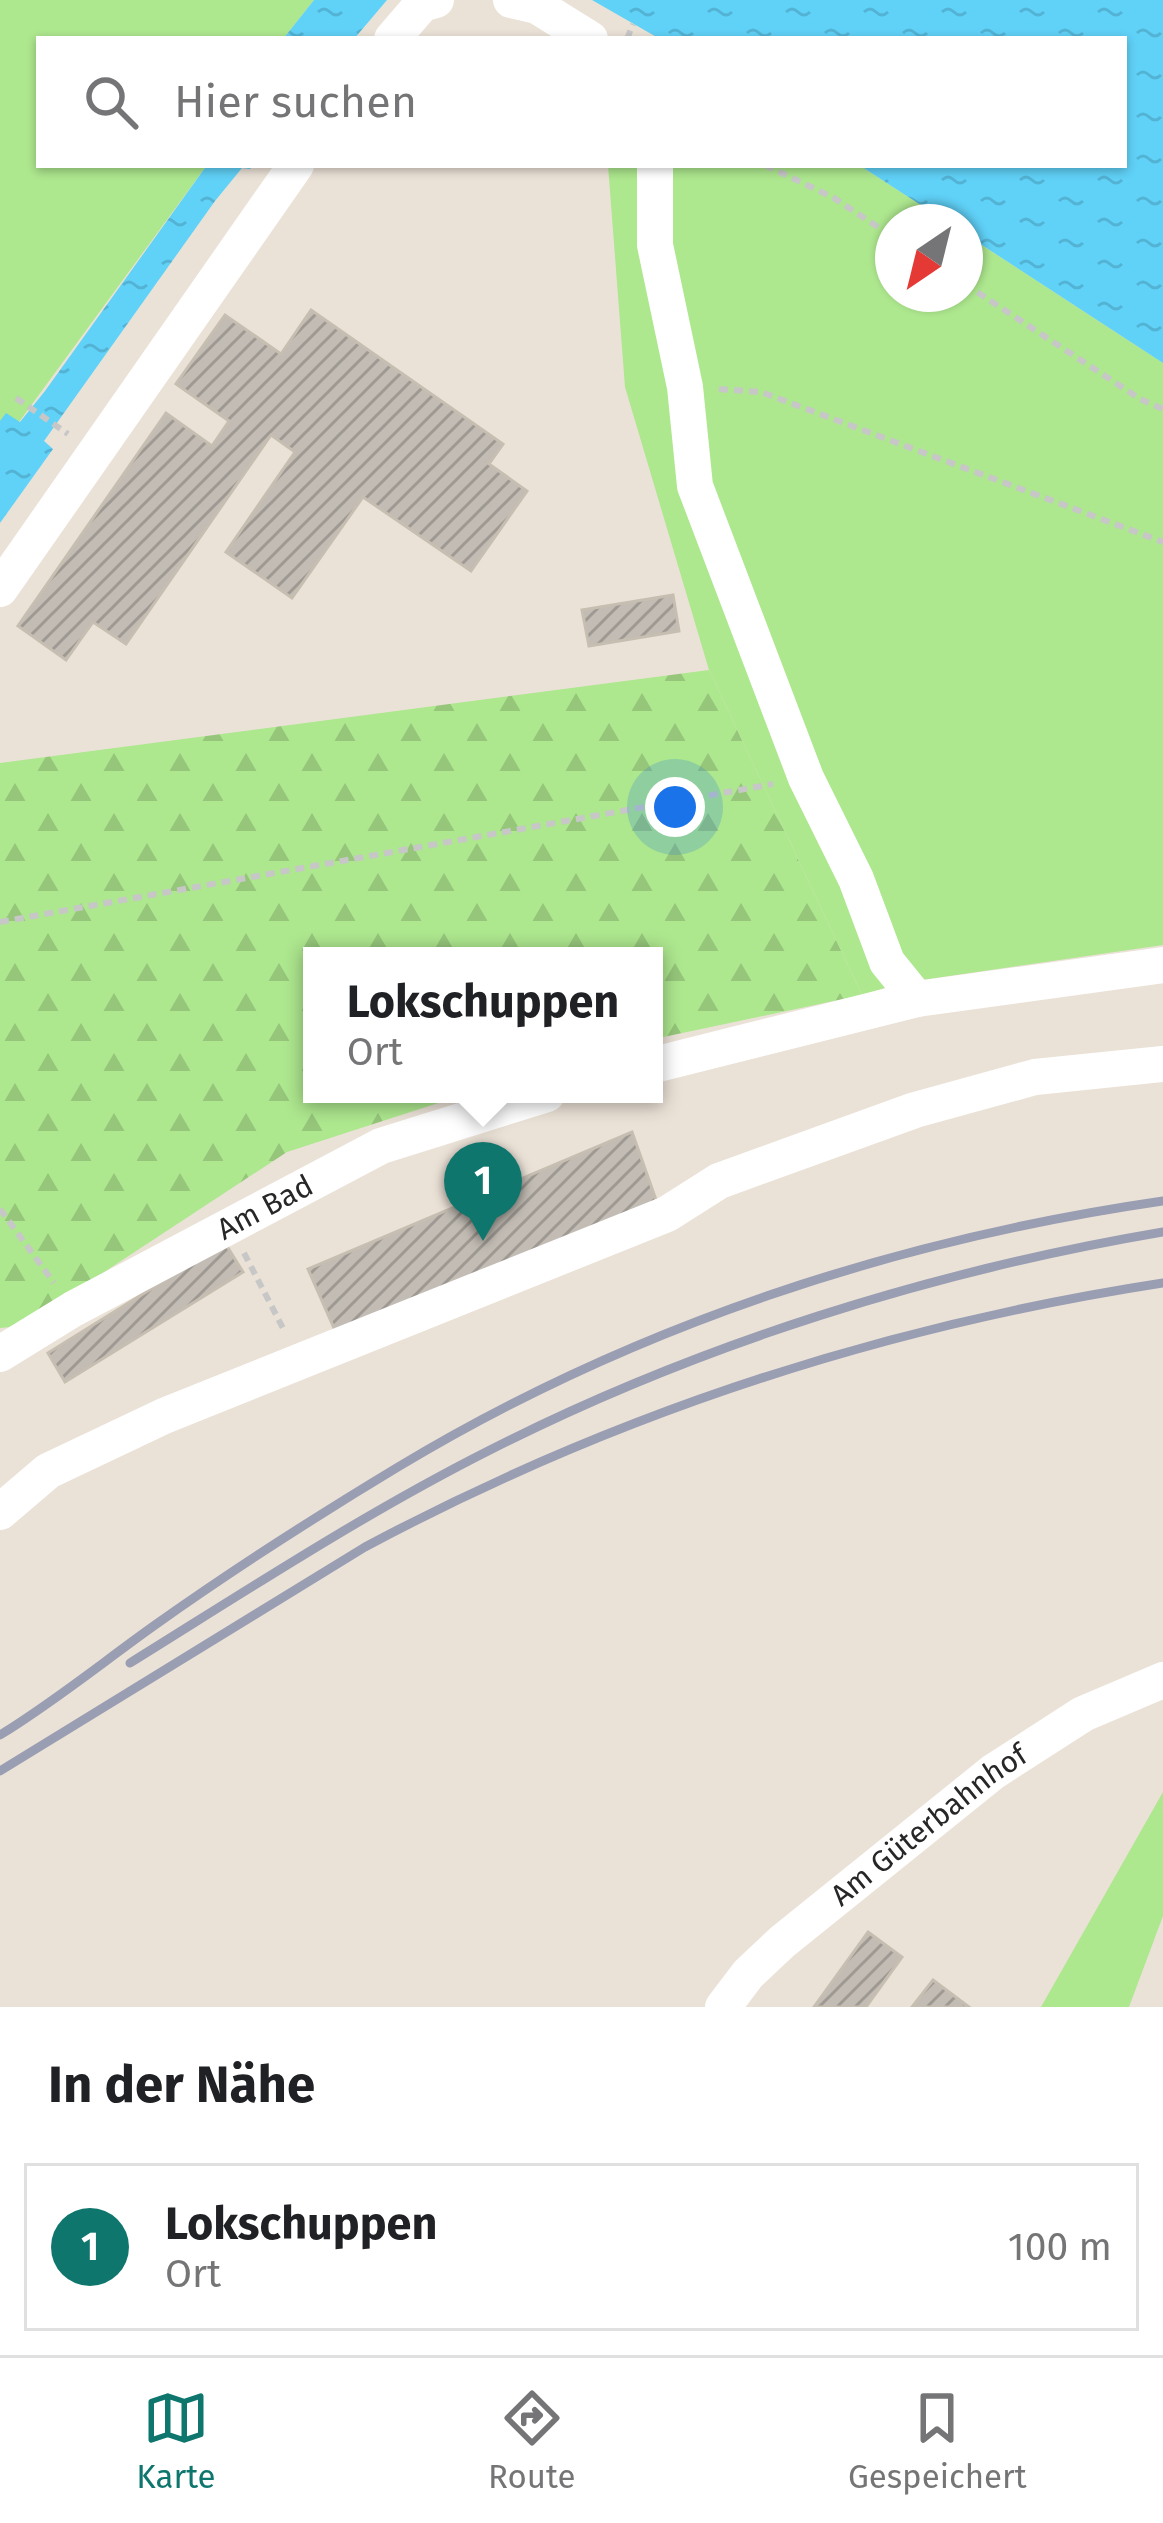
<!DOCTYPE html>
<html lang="de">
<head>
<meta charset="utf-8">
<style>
  body { margin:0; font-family:"Fira Sans",sans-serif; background:#f6f6f6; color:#202124 }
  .compass { position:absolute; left:875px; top:204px; width:108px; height:108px; border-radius:50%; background:#fff; box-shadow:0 3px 9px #0004; rotate:215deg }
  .you { position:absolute; left:675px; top:807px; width:42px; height:42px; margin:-30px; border:9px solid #fff; border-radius:50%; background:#1a73e8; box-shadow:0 0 0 18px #1a73e833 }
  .badge { display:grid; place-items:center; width:78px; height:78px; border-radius:50%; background:#0f766e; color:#fff; font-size:39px; font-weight:700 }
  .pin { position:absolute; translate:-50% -99px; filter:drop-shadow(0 3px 6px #0008) }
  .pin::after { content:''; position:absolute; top:63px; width:42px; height:36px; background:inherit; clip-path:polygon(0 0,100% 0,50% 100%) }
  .popup { position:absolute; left:303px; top:947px; width:360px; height:156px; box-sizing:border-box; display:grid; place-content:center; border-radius:0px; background:#fff; filter:drop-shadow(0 3px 9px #0005); font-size:39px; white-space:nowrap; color:#757577 }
  .popup b { font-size:45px; color:#202124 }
  .popup::after { content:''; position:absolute; left:50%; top:100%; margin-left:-24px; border:24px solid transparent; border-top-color:#fff }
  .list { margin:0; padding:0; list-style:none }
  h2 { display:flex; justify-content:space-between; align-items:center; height:156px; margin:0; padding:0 48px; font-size:51px }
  h2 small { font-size:39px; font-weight:400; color:#757577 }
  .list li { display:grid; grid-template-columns:78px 1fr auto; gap:36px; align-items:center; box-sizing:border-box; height:168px; margin:0 24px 24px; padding:0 24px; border:3px solid #e0e0e0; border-radius:0px }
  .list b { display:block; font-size:45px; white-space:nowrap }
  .list p { margin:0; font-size:39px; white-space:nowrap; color:#757577 }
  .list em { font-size:39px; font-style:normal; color:#757577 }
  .icon { flex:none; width:66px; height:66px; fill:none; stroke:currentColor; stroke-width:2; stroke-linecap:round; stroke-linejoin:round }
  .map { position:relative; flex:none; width:1163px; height:2007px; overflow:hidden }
  .search { position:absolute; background:#fff; box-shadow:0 3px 9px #0004; left:36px; right:36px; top:36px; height:132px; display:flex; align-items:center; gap:30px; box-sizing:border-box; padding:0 42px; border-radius:0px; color:#757577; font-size:45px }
  .sheet { height:348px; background:#fff }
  nav { display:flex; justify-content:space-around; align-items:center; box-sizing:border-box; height:168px; border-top:3px solid #e0e0e0; background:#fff; font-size:33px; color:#757577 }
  nav a { display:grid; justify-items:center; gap:6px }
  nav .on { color:#0f766e }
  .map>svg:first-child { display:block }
  .forest { fill:url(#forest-firs) }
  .park { fill:#ade78e }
  .water { fill:url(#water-ripples) }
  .building { fill:url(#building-hatch); stroke:#c6beb1; stroke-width:3 }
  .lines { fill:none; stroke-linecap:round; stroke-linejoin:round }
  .path { stroke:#c7c7c7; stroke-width:6; stroke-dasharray:9 6; stroke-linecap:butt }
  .minor { stroke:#fff; stroke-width:36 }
  .rail { stroke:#9a9eb3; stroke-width:9 }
  .labels { text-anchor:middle; stroke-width:10; stroke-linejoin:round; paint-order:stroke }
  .street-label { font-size:30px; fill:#272727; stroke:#fff }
</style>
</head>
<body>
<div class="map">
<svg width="1163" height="2007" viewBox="0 0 1163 2007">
  <defs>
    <pattern id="forest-firs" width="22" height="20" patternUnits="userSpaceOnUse" patternTransform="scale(3)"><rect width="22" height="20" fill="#ade78e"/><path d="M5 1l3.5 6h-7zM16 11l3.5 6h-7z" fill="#95c67a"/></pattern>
    <pattern id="water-ripples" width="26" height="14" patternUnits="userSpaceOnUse" patternTransform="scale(3)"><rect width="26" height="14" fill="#60d1f7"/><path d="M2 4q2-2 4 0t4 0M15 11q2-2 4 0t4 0" fill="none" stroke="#53b3d4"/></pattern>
    <pattern id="building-hatch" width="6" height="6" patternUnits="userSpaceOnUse" patternTransform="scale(3)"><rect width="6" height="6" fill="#c2bcb4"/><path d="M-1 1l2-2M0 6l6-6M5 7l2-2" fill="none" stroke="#9e9992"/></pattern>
  </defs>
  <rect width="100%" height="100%" fill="#ebe2d7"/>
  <!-- forest -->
  <path class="forest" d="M709,670L862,995L654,1039V956H312V1094H466L287,1152L22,1326L0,1328V763Z"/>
  <!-- park -->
  <g class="park">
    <path d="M0,0H314L283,39H39V165H207L19,422L0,421Z"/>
    <path d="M608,165H859L947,222H893V294H965V234L1163,363V945L901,983L862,995L709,670L625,387Z"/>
    <path d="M1163,1792V1916L1129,2007H1041Z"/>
  </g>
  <!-- water -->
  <g class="water">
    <path d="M314,0H387L354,39H283Z"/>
    <path d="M592,0H1163V363L965,234V222H947L859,165H1124V39H660Z"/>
    <path d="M207,165H255L250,169L242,168L215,201L44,441L53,449L0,523V421L6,413L20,422L45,391Z"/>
  </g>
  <!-- building -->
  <g class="building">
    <path d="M311,310L503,444L489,464L527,491L471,571L363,497L292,598L226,552L295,452L271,435L126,644L93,622L66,660L18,626L166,413L212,446L229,421L176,384L225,315L281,354Z"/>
    <path d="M673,595L679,631L589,646L582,610Z"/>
    <path d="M632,1132L661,1214L341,1344L308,1269Z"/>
    <path d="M225,1243L243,1272L65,1382L48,1353Z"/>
    <path d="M868,1932L902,1957L866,2007H814Z"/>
    <path d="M933,1980L969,2007H912Z"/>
  </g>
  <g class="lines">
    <!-- path -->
    <g class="path">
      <path d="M627,39L633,24"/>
      <path d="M765,165L834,198L893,237"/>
      <path d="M965,284L1140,399L1163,409"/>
      <path d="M719,389L761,392L1163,542"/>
      <path d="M16,398L68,434"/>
      <path d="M0,922L773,784"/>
      <path d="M0,1209L54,1283"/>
      <path d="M244,1253L285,1332"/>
    </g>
    <!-- minor -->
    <g class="minor">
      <path d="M511,0L537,6L590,39"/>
      <path d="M392,39L422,4L436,0"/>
      <path d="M655,165V245L685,387L695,486L806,778L856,879L887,962L917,999"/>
      <path d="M0,589L296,165"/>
      <path d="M654,1065L917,999L1163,965"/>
      <path id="s1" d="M0,1354L73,1309L381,1146L547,1094"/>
      <path d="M0,1512L48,1471L164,1416L667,1214L719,1181L915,1110L1035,1077L1163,1064"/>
      <path id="s2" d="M723,2007L748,1974L782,1942L993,1772L1083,1714L1163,1680"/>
    </g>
    <!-- rail -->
    <g class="rail">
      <path d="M130,1663C249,1589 365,1513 490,1450C699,1344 933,1271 1163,1232"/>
      <path d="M0,1735C54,1702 103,1662 155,1625C234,1569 315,1517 398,1467C632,1326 894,1240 1163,1201"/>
      <path d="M0,1771L365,1547C614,1414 884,1326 1163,1283"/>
    </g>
  </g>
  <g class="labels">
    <!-- street labels -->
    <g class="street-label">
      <text dy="10" stroke="none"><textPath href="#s1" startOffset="303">Am Bad</textPath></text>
      <text dy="10" stroke="none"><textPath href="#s2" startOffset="276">Am Güterbahnhof</textPath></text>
    </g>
  </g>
</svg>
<svg class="compass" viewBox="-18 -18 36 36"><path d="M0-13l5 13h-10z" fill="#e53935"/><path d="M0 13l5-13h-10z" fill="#757577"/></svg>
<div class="you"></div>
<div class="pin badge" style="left:483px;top:1241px">1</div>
<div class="popup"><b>Lokschuppen</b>Ort</div>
<div class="search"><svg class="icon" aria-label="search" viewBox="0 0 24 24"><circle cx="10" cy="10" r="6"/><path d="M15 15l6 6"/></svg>Hier suchen</div>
</div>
<section class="sheet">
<h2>In der Nähe<small></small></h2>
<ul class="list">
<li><span class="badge">1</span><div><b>Lokschuppen</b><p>Ort</p></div><em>100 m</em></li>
</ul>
</section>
<nav>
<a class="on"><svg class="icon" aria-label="map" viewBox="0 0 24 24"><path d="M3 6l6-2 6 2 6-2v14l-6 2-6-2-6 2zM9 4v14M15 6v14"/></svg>Karte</a>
<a><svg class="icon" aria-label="directions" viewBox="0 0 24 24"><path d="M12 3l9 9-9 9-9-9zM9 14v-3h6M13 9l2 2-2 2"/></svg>Route</a>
<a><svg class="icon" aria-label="saved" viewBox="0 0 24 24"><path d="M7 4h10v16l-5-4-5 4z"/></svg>Gespeichert</a>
</nav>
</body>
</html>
